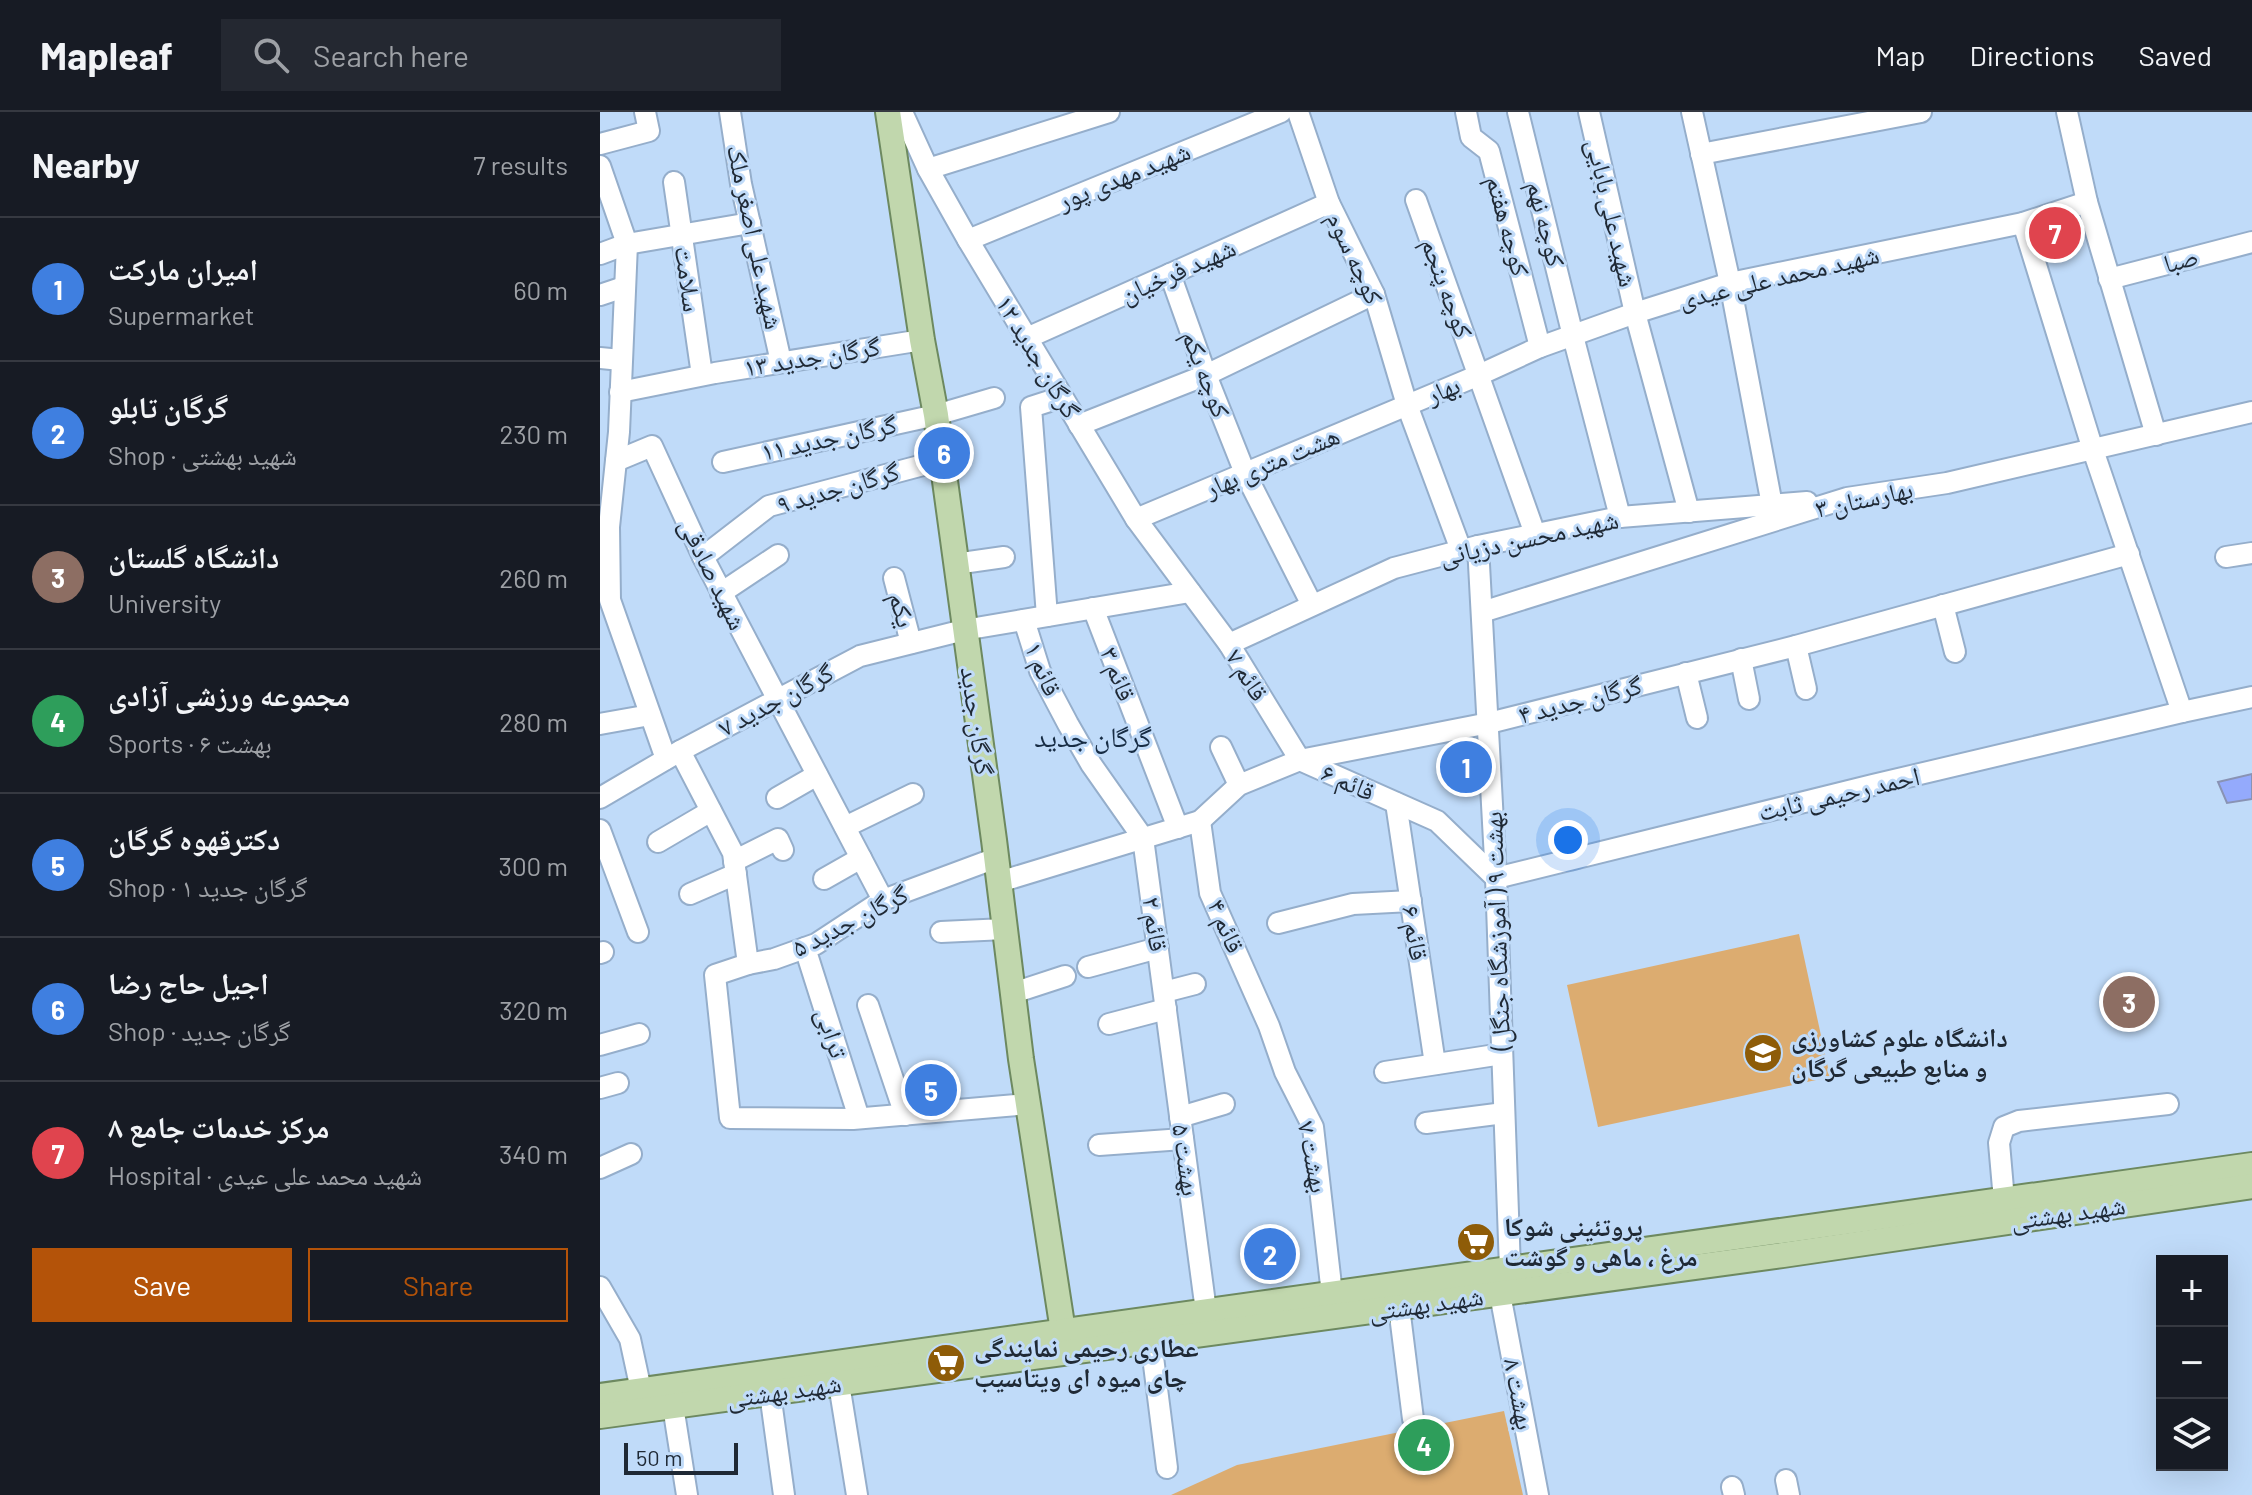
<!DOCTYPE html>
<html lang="en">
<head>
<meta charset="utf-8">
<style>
  body { margin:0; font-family:Barlow,"Noto Naskh Arabic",sans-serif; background:#242831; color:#f1f3f6 }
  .controls { position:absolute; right:24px; bottom:24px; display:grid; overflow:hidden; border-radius:0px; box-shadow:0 8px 32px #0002 }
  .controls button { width:72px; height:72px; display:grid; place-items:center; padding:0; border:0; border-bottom:2px solid #363941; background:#171b24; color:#f1f3f6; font:40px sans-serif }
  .scale { position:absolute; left:24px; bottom:20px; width:114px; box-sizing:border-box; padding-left:8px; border:4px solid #1f2935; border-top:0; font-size:22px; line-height:28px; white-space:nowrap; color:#1f2935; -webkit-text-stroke:6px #c0dbf9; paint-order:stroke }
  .you { position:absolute; left:968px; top:728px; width:28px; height:28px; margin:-20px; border:6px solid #fff; border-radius:50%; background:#1a73e8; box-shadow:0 0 0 12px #1a73e833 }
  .badge { display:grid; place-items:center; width:52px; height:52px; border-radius:50%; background:#b45309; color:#fff; font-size:26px; font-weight:700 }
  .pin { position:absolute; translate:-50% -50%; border:4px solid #fff; box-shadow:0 2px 8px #0006 }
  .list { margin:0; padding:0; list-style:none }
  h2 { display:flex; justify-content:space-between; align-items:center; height:104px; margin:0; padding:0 32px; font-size:34px }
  h2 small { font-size:26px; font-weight:400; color:#9ea1a6 }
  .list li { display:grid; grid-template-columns:52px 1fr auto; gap:24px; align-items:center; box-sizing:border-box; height:144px; padding:0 32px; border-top:2px solid #363941 }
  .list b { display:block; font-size:30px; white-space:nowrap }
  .list p { margin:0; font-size:26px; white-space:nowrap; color:#9ea1a6 }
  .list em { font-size:26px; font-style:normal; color:#9ea1a6 }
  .actions { display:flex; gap:16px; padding:24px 32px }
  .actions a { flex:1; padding:18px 0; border:2px solid #b45309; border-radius:0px; text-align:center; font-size:28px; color:#b45309 }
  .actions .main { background:#b45309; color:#fff }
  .icon { flex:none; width:44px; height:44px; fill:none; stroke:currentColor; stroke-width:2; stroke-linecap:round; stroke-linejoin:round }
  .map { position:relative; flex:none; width:1652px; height:1383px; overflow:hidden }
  header { display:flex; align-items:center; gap:48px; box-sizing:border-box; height:112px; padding:0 40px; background:#171b24; border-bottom:2px solid #363941 }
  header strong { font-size:38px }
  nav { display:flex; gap:44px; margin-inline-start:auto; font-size:28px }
  .search { width:560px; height:72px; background:#242831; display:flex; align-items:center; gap:20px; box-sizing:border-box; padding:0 28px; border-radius:0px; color:#9ea1a6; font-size:30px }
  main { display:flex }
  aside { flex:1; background:#171b24 }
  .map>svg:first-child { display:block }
  .green { fill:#dcac70 }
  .building { fill:#94aafc; stroke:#8993b4; stroke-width:2 }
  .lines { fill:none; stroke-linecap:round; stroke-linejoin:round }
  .minor-casing { stroke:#95aecb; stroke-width:24 }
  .major-casing { stroke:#6d8960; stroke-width:28 }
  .minor { stroke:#fff; stroke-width:20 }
  .major { stroke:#c1d7ad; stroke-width:24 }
  .labels { text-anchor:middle; stroke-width:6; stroke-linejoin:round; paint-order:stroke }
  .street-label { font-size:26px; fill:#1f2935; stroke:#c0dbf9 }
  .poi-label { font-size:26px; font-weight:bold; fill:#1f2935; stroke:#c0dbf9; text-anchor:start }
  .neighbourhood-label { font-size:28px; fill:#172c44; stroke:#c0dbf9 }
</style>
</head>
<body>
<header>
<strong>Mapleaf</strong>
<div class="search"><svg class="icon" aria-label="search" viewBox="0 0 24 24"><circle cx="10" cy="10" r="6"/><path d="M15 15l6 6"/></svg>Search here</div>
<nav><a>Map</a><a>Directions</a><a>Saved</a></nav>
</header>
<main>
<aside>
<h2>Nearby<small>7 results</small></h2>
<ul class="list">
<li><span class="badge" style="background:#3f7fe0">1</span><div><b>امیران مارکت</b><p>Supermarket</p></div><em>60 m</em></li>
<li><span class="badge" style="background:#3f7fe0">2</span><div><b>گرگان تابلو</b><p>Shop · شهید بهشتی</p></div><em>230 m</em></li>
<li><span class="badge" style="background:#8d6e63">3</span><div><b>دانشگاه گلستان</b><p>University</p></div><em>260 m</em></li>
<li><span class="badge" style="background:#2e9e5b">4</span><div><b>مجموعه ورزشی آزادی</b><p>Sports · ۶ بهشت</p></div><em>280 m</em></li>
<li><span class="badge" style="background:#3f7fe0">5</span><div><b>دکترقهوه گرگان</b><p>Shop · گرگان جدید ۱</p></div><em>300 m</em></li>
<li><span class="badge" style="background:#3f7fe0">6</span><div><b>اجیل حاج رضا</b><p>Shop · گرگان جدید</p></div><em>320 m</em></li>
<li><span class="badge" style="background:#e0444e">7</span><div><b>مرکز خدمات جامع ۸</b><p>Hospital · شهید محمد علی عیدی</p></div><em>340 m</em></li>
</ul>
<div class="actions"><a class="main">Save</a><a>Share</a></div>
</aside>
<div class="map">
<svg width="1652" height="1383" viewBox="0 0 1652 1383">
  <rect width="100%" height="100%" fill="#c0dbf9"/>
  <!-- green -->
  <g class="green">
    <path d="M1199,822L1230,965L998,1015L967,873Z"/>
    <path d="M904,1299L923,1383H571L637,1353Z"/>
  </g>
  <!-- building -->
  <path class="building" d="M1652,662V687L1627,691L1618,670Z"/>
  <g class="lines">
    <!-- minor casing -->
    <g class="minor-casing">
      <g id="minor">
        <path d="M130,0L141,72L181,250"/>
        <path d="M302,0L328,57L368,128L536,407L629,532L700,648"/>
        <path d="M698,0L729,91L774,182L807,293L861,438"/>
        <path d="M866,0L871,25L889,39L940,235"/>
        <path d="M918,0L973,224L1020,405"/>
        <path d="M989,0L1035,201L1089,400"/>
        <path d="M1092,0L1130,171L1172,393"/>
        <path d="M1467,0L1487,90L1556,323"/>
        <path d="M0,32L49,19L45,0"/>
        <path d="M1101,42L1321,0"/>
        <path d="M0,54L27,132L19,320L9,415L10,488L66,647"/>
        <path d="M328,57L509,0"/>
        <path d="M74,70L102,263"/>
        <path d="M816,88L935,422"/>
        <path d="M1423,111L1493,338L1582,600"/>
        <path d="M368,128L681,0"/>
        <path d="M0,142L27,132L150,111"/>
        <path d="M570,162L606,263L645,361L712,493"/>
        <path d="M1509,167L1652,130"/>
        <path d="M0,183L24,175"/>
        <path d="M427,226L729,91"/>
        <path d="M0,246L21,248"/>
        <path d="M20,280L115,261L322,228"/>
        <path d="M479,313L606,263L774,182"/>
        <path d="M16,349L52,334L103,445L283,788"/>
        <path d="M123,350L336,303L394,286"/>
        <path d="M536,407L879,263L940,235L1035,201L1130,171L1423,111L1487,90"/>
        <path d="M878,434L896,766L910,1157"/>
        <path d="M103,445L169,394L342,348"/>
        <path d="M1626,445L1652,441"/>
        <path d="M355,452L404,445"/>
        <path d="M294,466L311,531"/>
        <path d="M121,481L178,443"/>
        <path d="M1343,493L1355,540"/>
        <path d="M493,496L578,716"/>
        <path d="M882,500L1247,386L1347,371L1652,300"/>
        <path d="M447,504L431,295L462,285"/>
        <path d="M424,508L440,559L468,612L491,652L543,726L606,1199"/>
        <path d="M629,532L794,456L878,434L1020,405L1207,390"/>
        <path d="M1196,534L1206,577"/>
        <path d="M1141,547L1149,587"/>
        <path d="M1086,561L1097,606"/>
        <path d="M0,612L50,603"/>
        <path d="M621,635L639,673"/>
        <path d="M80,639L133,741L148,852"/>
        <path d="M700,648L837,709L896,766L1273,673L1582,600L1652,585"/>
        <path d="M0,686L80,639L260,544L364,518L590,480"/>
        <path d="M177,686L217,663"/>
        <path d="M796,691L835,952"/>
        <path d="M600,709L610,781L669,914L685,960L713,1015L732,1182"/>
        <path d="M245,715L313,682"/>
        <path d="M0,718L38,820"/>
        <path d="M58,730L111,699"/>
        <path d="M396,746L283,788L216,832L174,847L148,852L115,863L130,1006L253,1007L428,992"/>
        <path d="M134,749L178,727L183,738"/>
        <path d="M224,767L261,746"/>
        <path d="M399,770L600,709L639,673L700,648L889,611L1196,534L1529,442"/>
        <path d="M90,782L136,762"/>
        <path d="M678,811L753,792L811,789"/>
        <path d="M341,820L405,817"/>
        <path d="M205,836L259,1006"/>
        <path d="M0,841L3,840"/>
        <path d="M488,855L558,836"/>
        <path d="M564,880L595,872"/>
        <path d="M413,881L465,864"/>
        <path d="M268,893L305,1003"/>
        <path d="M509,912L566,897"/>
        <path d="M0,933L39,922"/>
        <path d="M785,960L902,942"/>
        <path d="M0,976L18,971"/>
        <path d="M580,1005L624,992"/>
        <path d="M826,1011L904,1001"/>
        <path d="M499,1033L583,1027"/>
        <path d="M0,1056L31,1042"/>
        <path d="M1404,1088L1399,1031L1404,1015L1419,1009L1568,992"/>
        <path d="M0,1175L30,1227L41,1278"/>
        <path d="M900,1182L938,1383"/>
        <path d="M799,1195L813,1307"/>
        <path d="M551,1229L567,1356"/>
        <path d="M239,1272L257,1383"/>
        <path d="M170,1281L184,1383"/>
        <path d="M73,1294L87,1383"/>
        <path d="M1186,1368L1189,1383"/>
        <path d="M1132,1375L1134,1383"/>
      </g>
    </g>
    <!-- major casing -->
    <g class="major-casing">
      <g id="major">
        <path d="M288,0L322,228L336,303L394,728L421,947L463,1219"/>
        <path d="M0,1284L1652,1053"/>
        <path d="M0,1304L1183,1143L1652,1074"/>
      </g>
    </g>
    <!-- minor -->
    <use href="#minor" class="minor"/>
    <!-- major -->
    <use href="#major" class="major"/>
  </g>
  <!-- icons -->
  <defs>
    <g id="university-disc" transform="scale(2)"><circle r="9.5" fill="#8e5c08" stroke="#c0dbf9"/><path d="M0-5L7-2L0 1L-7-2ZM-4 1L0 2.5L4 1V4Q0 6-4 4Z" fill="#fff"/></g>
    <g id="supermarket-disc" transform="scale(2)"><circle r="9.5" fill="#8e5c08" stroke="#c0dbf9"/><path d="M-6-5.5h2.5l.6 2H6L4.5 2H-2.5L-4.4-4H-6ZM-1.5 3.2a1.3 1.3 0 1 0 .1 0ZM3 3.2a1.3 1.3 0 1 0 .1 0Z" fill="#fff"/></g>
  </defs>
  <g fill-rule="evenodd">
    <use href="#university-disc" x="1163" y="941"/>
    <use href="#supermarket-disc" x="876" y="1130"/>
    <use href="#supermarket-disc" x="346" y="1251"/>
  </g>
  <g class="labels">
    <!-- street labels -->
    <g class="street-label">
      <text transform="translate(524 64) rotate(-22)" y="9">شهید مهدی پور</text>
      <text transform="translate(1012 101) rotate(77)" y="9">شهید علی بابایی</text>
      <text transform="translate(946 112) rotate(76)" y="9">کوچه نهم</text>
      <text transform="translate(908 114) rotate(75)" y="9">کوچه هفتم</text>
      <text transform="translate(155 125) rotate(78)" y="9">شهید علی اصغر ملک</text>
      <text transform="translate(755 146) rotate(65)" y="9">کوچه سوم</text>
      <text transform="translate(1581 148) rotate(-15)" y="9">صبا</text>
      <text transform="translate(578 159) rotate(-24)" y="9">شهید فرخیان</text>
      <text transform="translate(1179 165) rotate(-13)" y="9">شهید محمد علی عیدی</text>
      <text transform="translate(88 167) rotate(82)" y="9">سلامت</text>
      <text transform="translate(847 176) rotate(70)" y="9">کوچه پنجم</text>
      <text transform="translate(212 245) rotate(-9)" y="9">گرگان جدید ۱۳</text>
      <text transform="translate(438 245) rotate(59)" y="9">گرگان جدید ۱۲</text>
      <text transform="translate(606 262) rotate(69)" y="9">کوچه یکم</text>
      <text transform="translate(843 278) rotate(-23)" y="9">بهار</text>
      <text transform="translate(229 326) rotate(-12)" y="9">گرگان جدید ۱۱</text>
      <text transform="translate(672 350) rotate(-23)" y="9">هشت متری بهار</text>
      <text transform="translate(238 376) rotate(-16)" y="9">گرگان جدید ۹</text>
      <text transform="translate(1264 387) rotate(-12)" y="9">بهارستان ۳</text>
      <text transform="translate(929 426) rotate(-12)" y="9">شهید محسن دزیانی</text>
      <text transform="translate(113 462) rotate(64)" y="9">شهید صادقی</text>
      <text transform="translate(302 498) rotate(75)" y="9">یکم</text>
      <text transform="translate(443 557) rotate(67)" y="9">۱ قائم</text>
      <text transform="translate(518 562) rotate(69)" y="9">۳ قائم</text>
      <text transform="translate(647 563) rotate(58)" y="9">۷ قائم</text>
      <text transform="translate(176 588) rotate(-28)" y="9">گرگان جدید ۷</text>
      <text transform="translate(980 588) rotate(-14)" y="9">گرگان جدید ۴</text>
      <text transform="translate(377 609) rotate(82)" y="9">گرگان جدید</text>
      <text transform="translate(748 670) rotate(24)" y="9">۶ قائم</text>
      <text transform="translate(1239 682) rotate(-13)" y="9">احمد رحیمی ثابت</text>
      <text transform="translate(250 809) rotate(-27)" y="9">گرگان جدید ۵</text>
      <text transform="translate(555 812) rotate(82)" y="9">۲ قائم</text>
      <text transform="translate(626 814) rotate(67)" y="9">قائم ۴</text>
      <text transform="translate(897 819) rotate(-92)" y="9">بهشت ۹ ( آموزشگاه جنگل)</text>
      <text transform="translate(815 821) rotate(81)" y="9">قائم ۶</text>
      <text transform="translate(232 921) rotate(72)" y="9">ترابی</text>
      <text transform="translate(713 1045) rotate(79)" y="9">بهشت ۷</text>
      <text transform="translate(586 1048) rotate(82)" y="9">بهشت ۵</text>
      <text transform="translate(1468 1101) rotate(-8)" y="9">شهید بهشتی</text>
      <text transform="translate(826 1192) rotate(-8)" y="9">شهید بهشتی</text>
      <text transform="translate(184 1279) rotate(-8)" y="9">شهید بهشتی</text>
      <text transform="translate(919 1282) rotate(79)" y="9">۸ بهشت</text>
    </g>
    <!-- poi labels -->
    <g class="poi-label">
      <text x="1191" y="935">دانشگاه علوم کشاورزی<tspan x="1191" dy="30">و منابع طبیعی گرگان</tspan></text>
      <text x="904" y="1124">پروتئینی شوکا<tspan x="904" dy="30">مرغ‌ ، ماهی و گوشت</tspan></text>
      <text x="374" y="1245">عطاری رحیمی نمایندگی<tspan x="374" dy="30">چای میوه ای ویتاسیب</tspan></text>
    </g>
    <!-- neighbourhood labels -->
    <g class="neighbourhood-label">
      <text x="493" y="635">گرگان جدید</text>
    </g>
  </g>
</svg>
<div class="controls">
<button>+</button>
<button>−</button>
<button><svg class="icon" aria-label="layers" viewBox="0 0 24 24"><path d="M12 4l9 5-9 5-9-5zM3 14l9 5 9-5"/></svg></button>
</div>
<div class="scale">50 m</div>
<div class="you"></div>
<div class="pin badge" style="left:866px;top:655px;background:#3f7fe0">1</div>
<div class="pin badge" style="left:670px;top:1142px;background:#3f7fe0">2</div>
<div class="pin badge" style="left:1529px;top:890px;background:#8d6e63">3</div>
<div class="pin badge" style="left:824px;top:1333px;background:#2e9e5b">4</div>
<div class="pin badge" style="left:331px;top:978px;background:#3f7fe0">5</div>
<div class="pin badge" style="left:344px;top:341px;background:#3f7fe0">6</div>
<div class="pin badge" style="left:1455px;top:121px;background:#e0444e">7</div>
</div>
</main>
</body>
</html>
